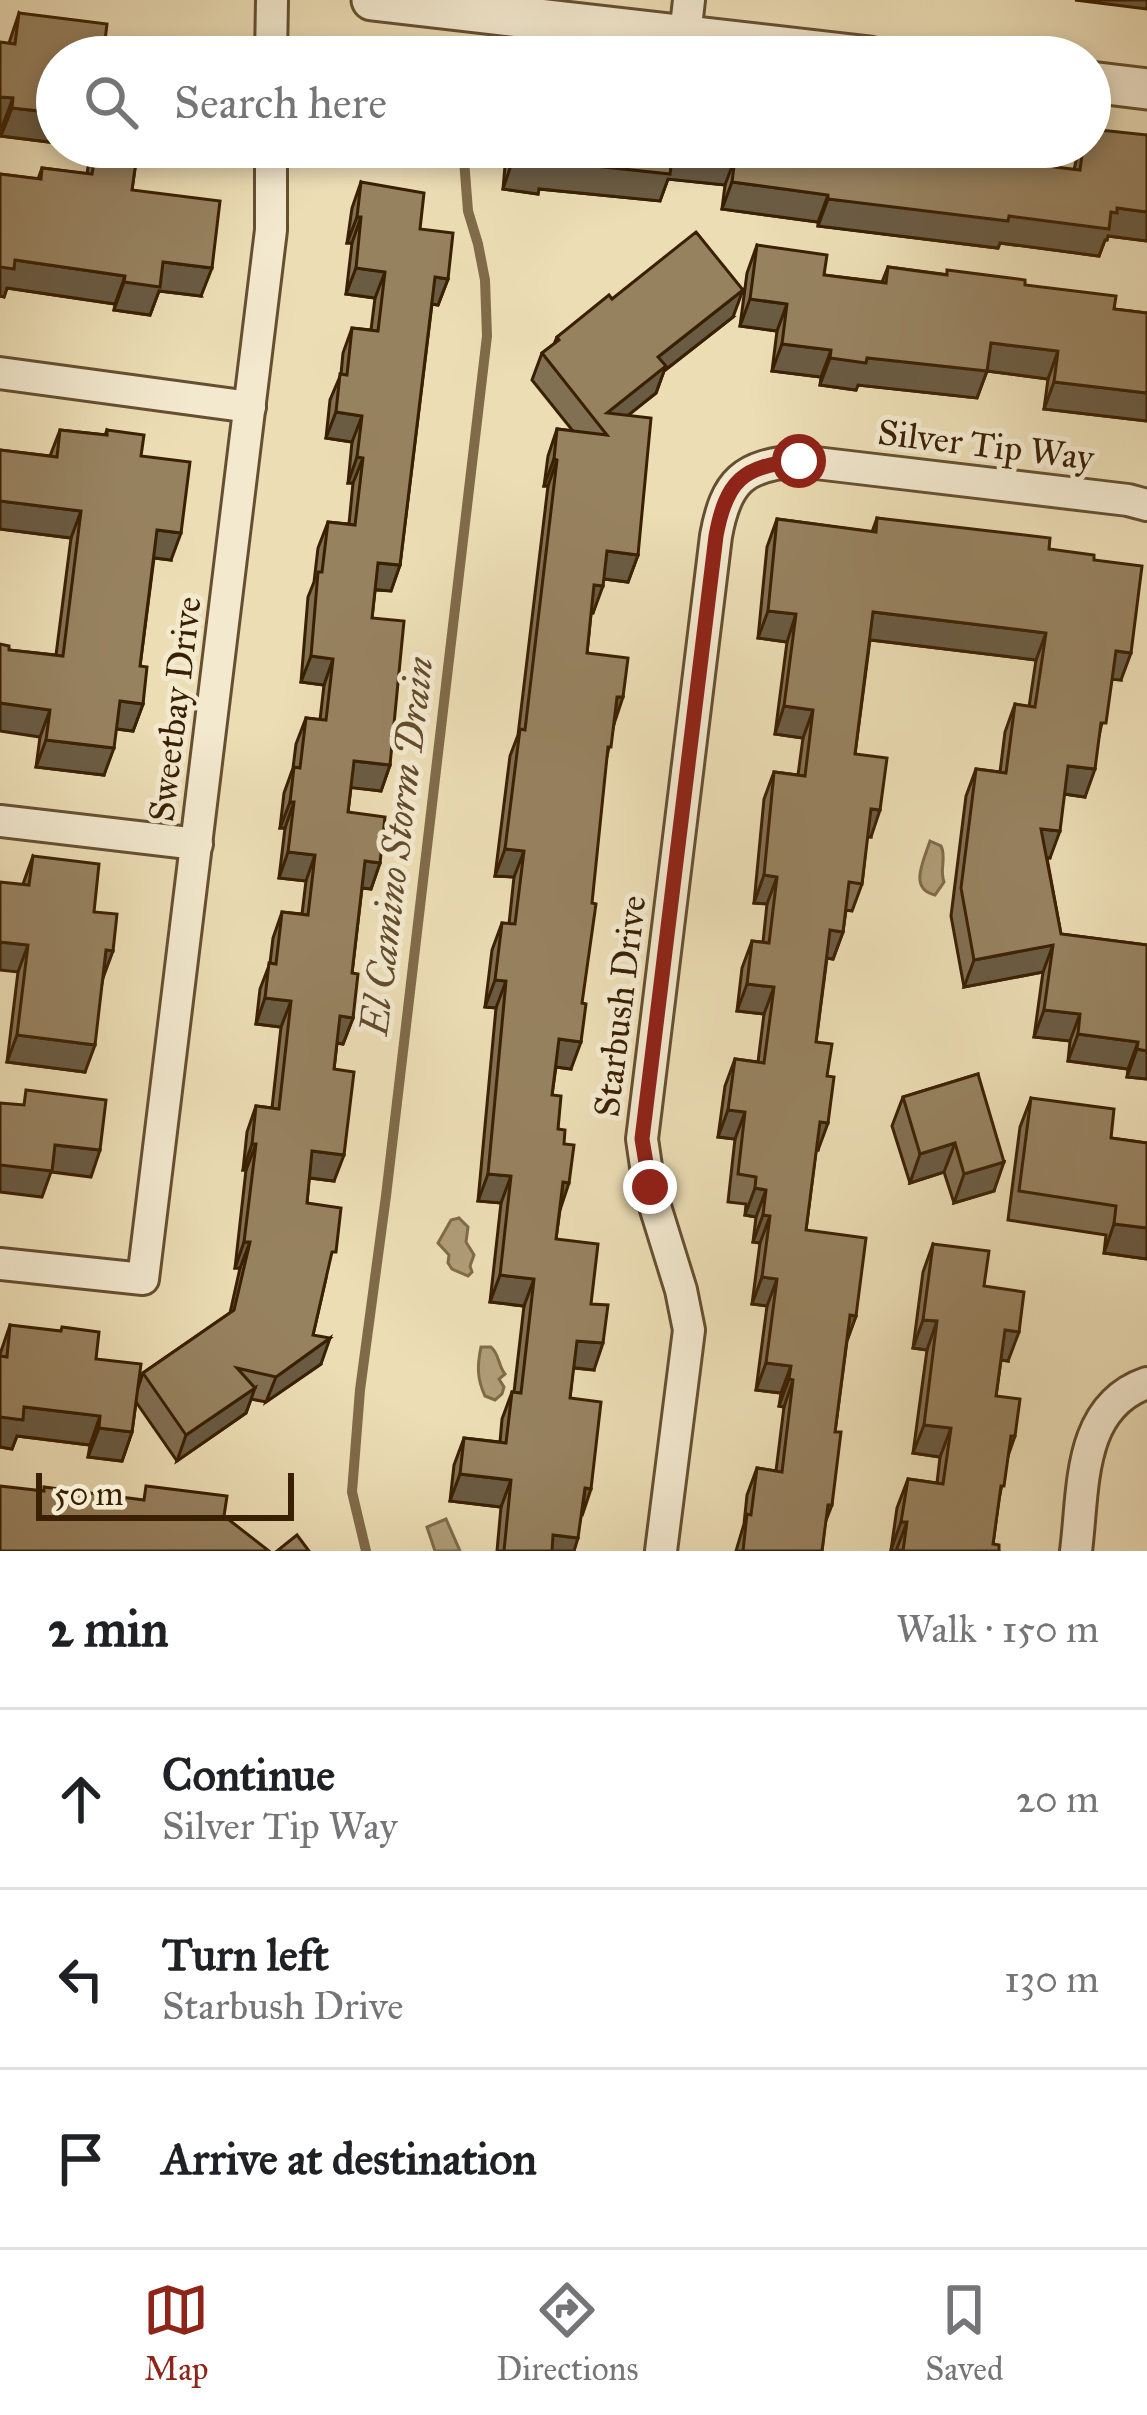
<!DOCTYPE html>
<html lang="en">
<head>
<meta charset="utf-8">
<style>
  body { margin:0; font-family:"IM FELL Great Primer",serif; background:#f2f2f2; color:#202124 }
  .scale { position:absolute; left:36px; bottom:30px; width:258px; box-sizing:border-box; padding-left:12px; border:6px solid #3a2003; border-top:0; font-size:33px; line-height:42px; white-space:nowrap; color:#3a2003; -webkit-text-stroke:9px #f3e9cf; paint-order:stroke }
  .stop { position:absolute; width:36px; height:36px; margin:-27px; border:9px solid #8f2418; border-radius:50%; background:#fff }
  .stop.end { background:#8f2418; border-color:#fff; box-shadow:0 3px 12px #0008 }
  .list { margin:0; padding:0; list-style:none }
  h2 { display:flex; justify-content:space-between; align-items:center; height:156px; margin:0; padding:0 48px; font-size:51px }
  h2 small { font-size:39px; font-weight:400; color:#757577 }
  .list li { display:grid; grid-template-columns:78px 1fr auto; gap:36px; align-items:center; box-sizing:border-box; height:180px; padding:0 48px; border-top:3px solid #e0e0e0 }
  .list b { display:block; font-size:45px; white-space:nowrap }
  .list p { margin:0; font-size:39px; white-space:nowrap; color:#757577 }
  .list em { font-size:39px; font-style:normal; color:#757577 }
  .icon { flex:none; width:66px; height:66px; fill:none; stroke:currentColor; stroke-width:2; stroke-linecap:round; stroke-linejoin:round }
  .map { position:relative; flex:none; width:1147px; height:1551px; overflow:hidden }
  .search { position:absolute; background:#fff; box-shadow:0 6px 18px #0003; left:36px; right:36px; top:36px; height:132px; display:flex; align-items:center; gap:30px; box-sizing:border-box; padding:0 42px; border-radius:66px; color:#757577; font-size:45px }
  .sheet { height:696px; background:#fff }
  nav { display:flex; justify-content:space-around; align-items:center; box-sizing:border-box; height:168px; border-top:3px solid #e0e0e0; background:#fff; font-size:33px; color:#757577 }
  nav a { display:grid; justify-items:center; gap:6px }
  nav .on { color:#8f2418 }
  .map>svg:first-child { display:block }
  .water { fill:#af9d78; stroke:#806b49; stroke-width:3 }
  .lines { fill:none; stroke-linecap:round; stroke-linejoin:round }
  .stream { stroke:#806b49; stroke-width:10 }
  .minor-casing { stroke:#664f30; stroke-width:36 }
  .tertiary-casing { stroke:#664f30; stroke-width:45 }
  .minor { stroke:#f3e9cf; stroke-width:30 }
  .tertiary { stroke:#f3e9cf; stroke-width:39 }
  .wall { fill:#827053; stroke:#3a2003; stroke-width:3 }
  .shaded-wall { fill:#6a5b43; stroke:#3a2003; stroke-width:3 }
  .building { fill:#978260; stroke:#3a2003; stroke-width:3 }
  .route { stroke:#8f2418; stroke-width:15 }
  .labels { text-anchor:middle; stroke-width:10; stroke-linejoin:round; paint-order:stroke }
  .street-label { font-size:36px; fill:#3a2003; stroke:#f3e9cf }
  .water-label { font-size:39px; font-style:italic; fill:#634c2c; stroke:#f3e9cf }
</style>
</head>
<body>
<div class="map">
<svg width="1147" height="1551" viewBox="0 0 1147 1551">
  <rect width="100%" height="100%" fill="#ecddb5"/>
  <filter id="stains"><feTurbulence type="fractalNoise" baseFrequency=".00167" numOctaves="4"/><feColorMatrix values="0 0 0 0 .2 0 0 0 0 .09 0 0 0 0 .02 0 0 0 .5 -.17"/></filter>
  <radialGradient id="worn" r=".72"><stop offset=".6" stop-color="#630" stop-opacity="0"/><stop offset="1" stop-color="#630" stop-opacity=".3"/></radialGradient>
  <!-- water -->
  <g class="water">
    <path d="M930,841L941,846C947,858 939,869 944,882L935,895C908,889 924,860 930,841Z"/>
    <path d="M459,1218L468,1227L466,1242L474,1255L470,1266L472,1272L468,1276L452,1269L448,1263L449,1255L438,1243L451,1220Z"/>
    <path d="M481,1347H491C500,1355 498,1366 505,1374L499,1379L504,1387L502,1394L495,1400L485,1396C477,1379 477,1366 481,1347Z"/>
    <path d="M446,1519L460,1551H435L427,1527Z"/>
  </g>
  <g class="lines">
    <!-- stream -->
    <path class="stream" d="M366,1551L352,1492L360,1390L386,1196L487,336L485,280L478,244L468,211L463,147"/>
    <!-- minor casing -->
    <g class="minor-casing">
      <g id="minor">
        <path d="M685,36L689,0"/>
        <path d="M271,57L272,0"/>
        <path d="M0,373L250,407"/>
        <path d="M0,821L197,844"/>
        <path d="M0,1264L143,1279L271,230V147"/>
        <path d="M661,1551L689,1330L681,1290L649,1187L642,1139L716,536C726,481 743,465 799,461L1128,500L1147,505"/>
        <path d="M1076,1551C1084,1490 1077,1407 1147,1383"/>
      </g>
    </g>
    <!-- tertiary casing -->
    <g class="tertiary-casing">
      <g id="tertiary">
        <path d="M372,0L870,57"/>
        <path d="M1090,82L1147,89"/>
      </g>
    </g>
    <!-- minor -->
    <use href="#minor" class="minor"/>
    <!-- tertiary -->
    <use href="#tertiary" class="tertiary"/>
  </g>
  <!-- wall -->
  <g class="wall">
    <path d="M19,13L57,57V143L1,136L9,43Z"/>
    <path d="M1147,135V241L1108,236L1107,240H1105L1099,256L1000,243L998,248L818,226V222L722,209L725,185L668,179L660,201L539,189L538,194L503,189L505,166L497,165L499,147H983L981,158L1074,170L1079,147H1090Z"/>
    <path d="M91,147H138L132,190L201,296L159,291L150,315L114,310L115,304L7,288L4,297L0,296V174L38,179L42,168L87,174Z"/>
    <path d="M361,182L420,229L448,279L438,305L432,304L400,565L391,591L375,590L372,618L390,765L381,791L351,787L348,812L380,863L371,889L362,888L352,973L353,1018L343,1044L337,1043L334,1069V1181L309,1178L307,1203L326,1278L313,1335L321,1364L266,1402L251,1399L246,1413L177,1461L136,1402L132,1432L122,1461L88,1457L90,1445L17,1436L12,1449L0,1447V1354L10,1325L96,1359L138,1388L143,1373L230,1313L240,1268H235L246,1170H243L247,1132L256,1106L272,1108L281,1027L256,1024L260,989L270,963L273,938L282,912L302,914L306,881L279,878L285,828H280L284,793L293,768L296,744L306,718L320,720L324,685L301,682L308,597L314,582L318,548L328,522L349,524L353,483H348L352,442L326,438L330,400L341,374L343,353L352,328L371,330L375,298L346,294L352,243H347L352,208Z"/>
    <path d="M757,245L824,275L882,282L888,267L1025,285L1114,309L1147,313V421L1044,409L1048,379L987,371L977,398L858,385L856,390L820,385L821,377L772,371L777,331L740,326L747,273Z"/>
    <path d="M612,299L733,317L664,371L656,393L628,415L638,555L628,582L604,579L593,613H591L587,653L614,724L606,761L571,1069L556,1067L552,1095L558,1129L560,1210L556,1239L591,1304L594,1370L573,1368L570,1398L581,1516L574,1551H497L501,1507L450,1501L454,1465L464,1438L500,1442L502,1419L512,1392H514L524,1306L490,1302L501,1203L478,1201L496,1008L485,1007L492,950L502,923L509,924L514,877L495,876L510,756L518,735L548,486H544L548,456L557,429L573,431L532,380L542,353L554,344L557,337Z"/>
    <path d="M60,430L105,435L107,430L141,456L171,560L154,558L140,666L143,704L133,731L116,729L104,775L36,767L40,737L9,650L56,655L71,538L0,529V450L50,456Z"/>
    <path d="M877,518L1049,549L1094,560L1121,680L1112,679L1085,797L1064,794L1050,858H1047L1061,934L1147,945V1079L1127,1077L1128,1069L1068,1061L1070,1041L1034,1037L1043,972L964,987L951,916L966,796L976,769L1000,772L1005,732L1015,704L1029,707L1036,660L870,640L855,754L871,837H867L862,884L852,911L846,910L843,932L833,959L827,958L816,1042L818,1150H816L806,1230L856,1316L847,1341L835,1432L832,1505L825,1523L822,1551H736L744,1524L747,1495L757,1468L776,1471L784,1407L779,1406L781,1393L756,1390L767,1306L752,1304L760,1243L753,1242L756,1217L745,1215L746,1204L728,1202L735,1139L718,1137L725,1086L735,1059L758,1062L764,1014L737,1011L742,968L752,941L763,942L767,904L754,903L764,799L774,772L798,775L803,738L775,734L787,642L758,638L767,547L777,519L872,532Z"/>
    <path d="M33,856L94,912L103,978L85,1072L7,1062L18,972L23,884Z"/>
    <path d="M978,1074L994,1191L954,1203L944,1172L910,1183L892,1126L903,1097Z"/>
    <path d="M1031,1098L1111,1138L1147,1143V1259L1104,1253L1106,1235L1008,1220L1020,1127Z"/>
    <path d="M933,1244L984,1286L1008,1361L1001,1360L996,1396L1015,1436L1008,1456L999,1499L993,1544L999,1551L891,1550L897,1508L908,1479L937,1483L940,1457L913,1453L927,1350L913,1348L923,1272Z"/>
  </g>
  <!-- shaded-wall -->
  <g class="shaded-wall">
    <path d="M1075,0H1147V9Z"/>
    <path d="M0,97L13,98L2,127H0Z"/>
    <path d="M12,108L57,113V143L1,136Z"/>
    <path d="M142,147H199L194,161L140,154Z"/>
    <path d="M334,147H420L415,161L332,152Z"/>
    <path d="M503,147H512L505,166L497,165Z"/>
    <path d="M673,151L735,158L725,185L668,179L660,201L539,189L538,194L503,189L512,162L548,161Z"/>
    <path d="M732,182L828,195L818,222L722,209Z"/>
    <path d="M828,199L1009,216L1111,212L1117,208L1147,212V241L1108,236L1107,240H1105L1099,256L1000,243L998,248L818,226Z"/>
    <path d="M357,217H361L352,243H347Z"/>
    <path d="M15,260L125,276L115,304L7,288L4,297L0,296V267Z"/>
    <path d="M163,262L212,268L201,296L159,291L150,315L114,310L124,282Z"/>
    <path d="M356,268L385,272L375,298L346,294Z"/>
    <path d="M435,277L448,279L438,305L425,303Z"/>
    <path d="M743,290L733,317L664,371L656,393L606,433L607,413L658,357Z"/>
    <path d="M750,299L787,304L777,331L740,326Z"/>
    <path d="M991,343L1058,351L1048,379L987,371L977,398L858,385L856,390L820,385L830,358H867Z"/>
    <path d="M782,344L831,350L821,377L772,371Z"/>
    <path d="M1054,382L1147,393V421L1044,409Z"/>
    <path d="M336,412L362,416L352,442L326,438Z"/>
    <path d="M357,457L363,458L353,483H348Z"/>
    <path d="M554,459L557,460L548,486H544Z"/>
    <path d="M0,501L81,511L71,538L0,529Z"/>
    <path d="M157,530L181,533L171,560L147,557Z"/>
    <path d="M607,551L638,555L628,582L597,578Z"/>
    <path d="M378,563L400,565L391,591L369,589Z"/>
    <path d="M594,585L603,586L593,613L584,612Z"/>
    <path d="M768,611L796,614L787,642L758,638Z"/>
    <path d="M873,612L1046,633L1036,660L863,639Z"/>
    <path d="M1116,651L1131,653L1121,680L1106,679Z"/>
    <path d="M311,656L333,659L324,685L301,682Z"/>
    <path d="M617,697H623L614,724Z"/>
    <path d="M120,701L143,704L133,731L110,728Z"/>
    <path d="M0,703L50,710L40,737L0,731Z"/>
    <path d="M784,706L813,710L803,738L775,734Z"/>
    <path d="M46,740L114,748L104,775L36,767Z"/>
    <path d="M354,761L390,765L381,791L345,787Z"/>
    <path d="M1068,766L1095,769L1085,797L1058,793Z"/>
    <path d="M290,802H294L285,828H280Z"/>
    <path d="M871,809L880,810L871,837L861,836Z"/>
    <path d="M1041,829L1060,831L1050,858L1031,856Z"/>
    <path d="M505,849L524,851L514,877L495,876Z"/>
    <path d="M288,852L315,855L306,881L279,878Z"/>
    <path d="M365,861L380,863L371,889L355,887Z"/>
    <path d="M764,875L777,877L767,904L754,903Z"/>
    <path d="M830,930L843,932L833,959L820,957Z"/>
    <path d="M0,942L28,945L18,972L0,970Z"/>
    <path d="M1053,945L1043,972L964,987L974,960Z"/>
    <path d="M106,950L113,951L103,978Z"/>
    <path d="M495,980L506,981L496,1008L485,1007Z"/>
    <path d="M747,984L774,987L764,1014L737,1011Z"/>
    <path d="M265,998L291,1001L281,1027L256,1024Z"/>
    <path d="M1044,1010L1080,1014L1070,1041L1034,1037Z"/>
    <path d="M340,1016L353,1018L343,1044L330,1042Z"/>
    <path d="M1078,1034L1138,1042L1128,1069L1068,1061Z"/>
    <path d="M17,1035L95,1045L85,1072L7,1062Z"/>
    <path d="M559,1039L581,1042L571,1069L549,1066Z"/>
    <path d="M1137,1049L1147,1051V1079L1127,1077Z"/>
    <path d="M728,1110L745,1112L735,1139L718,1137Z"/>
    <path d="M820,1122L828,1123L818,1150L810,1149Z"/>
    <path d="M955,1143L944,1172L910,1183L920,1154Z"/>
    <path d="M252,1144H256L246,1170H243Z"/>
    <path d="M55,1145L100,1150L91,1177L51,1172L42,1197L0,1192V1165Z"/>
    <path d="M312,1151L344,1155L334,1181L303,1177Z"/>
    <path d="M1004,1162L994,1191L954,1203L964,1174Z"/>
    <path d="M488,1174L511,1176L501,1203L478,1201Z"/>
    <path d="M563,1182L569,1183L560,1210Z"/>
    <path d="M755,1188L766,1190L756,1217L745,1215Z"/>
    <path d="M763,1215L770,1216L760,1243L753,1242Z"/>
    <path d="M1114,1224L1147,1228V1259L1104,1253Z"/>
    <path d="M244,1242H250L240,1268H235Z"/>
    <path d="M500,1275L534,1279L524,1306L490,1302Z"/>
    <path d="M762,1277L777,1279L767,1306L752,1304Z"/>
    <path d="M850,1315L856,1316L846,1343Z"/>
    <path d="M923,1320L937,1321L927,1350L913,1348Z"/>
    <path d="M1005,1330L1019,1332L1008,1361L994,1359Z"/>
    <path d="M330,1338L321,1364L266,1402L276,1377Z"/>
    <path d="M577,1341L603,1343L594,1370L567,1367Z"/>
    <path d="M766,1363L791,1366L781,1393L756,1390Z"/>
    <path d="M789,1379L793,1380L784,1407L779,1406Z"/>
    <path d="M255,1388L246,1413L177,1461L186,1435Z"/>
    <path d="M24,1407L100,1416L90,1445L17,1436L12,1449L0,1447V1417Z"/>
    <path d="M924,1425L951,1428L940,1457L913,1453Z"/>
    <path d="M99,1428L132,1432L122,1461L88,1457Z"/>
    <path d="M460,1474L511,1480L501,1507L450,1501Z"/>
    <path d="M585,1488L591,1489L582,1516Z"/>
    <path d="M901,1522H907L896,1551L891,1550Z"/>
    <path d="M553,1535L578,1538L574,1551H548Z"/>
  </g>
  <!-- building -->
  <g class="building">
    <path d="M19,13L107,24L103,57H57V113L12,108L13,98L0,97V42L15,44Z"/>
    <path d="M1090,129L1147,135V212L1117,208V213L1111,212L1109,229L1009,216L1008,221L828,199V195L732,182L735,158L673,151L670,174L548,161V166L512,162L514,147H983L981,158L1080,170L1083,147H1090Z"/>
    <path d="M97,147H138L132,190L220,201L212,268L163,262L160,287L124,282L125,276L15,260L14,269L0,267V174L41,179L42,168L92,174Z"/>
    <path d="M361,182L424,193L420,229L453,233L448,279L435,277L400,565L378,563L372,618L404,621L390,765L354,761L348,812L385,817L380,863L365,861L352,973L358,974L353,1018L340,1016L334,1069L354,1072L344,1155L312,1151L307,1203L341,1208L336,1252H332L313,1335L330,1338L276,1377L237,1368L255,1388L186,1435L143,1373L234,1310L250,1242H244L256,1144H252L256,1106L279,1109L291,1001L265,998L269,963L276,964L282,912L308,915L315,855L288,852L294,802H290L294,767L300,768L306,718L326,720L333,659L311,656L318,572H322L328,522L355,525L363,458L357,457L362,416L336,412L340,374L347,375L352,328L378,331L385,272L356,268L361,217H357Z"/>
    <path d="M696,232L743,290L658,357L666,366L607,413L651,418L638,555L607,551L603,586L594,585L587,653L628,658L623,697H617L611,747H608L592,903L596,904L582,1003L586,1004L581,1042L559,1039L552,1095L561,1096L558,1129L565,1130L564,1144L574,1145L569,1183L563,1182L556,1239L598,1244L591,1304L608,1305L603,1343L577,1341L570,1398L601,1402L591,1489L585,1488L578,1538L553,1535L552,1551H504L511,1480L460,1474L464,1438L506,1443L512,1392L521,1393L534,1279L500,1275L511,1176L488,1174L506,981L495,980L502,923L515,924L524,851L505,849L520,729L525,730L557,460L554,459L557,429L607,435L542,353L559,340L557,337L609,295L612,299Z"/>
    <path d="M757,245L827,255L824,275L886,283L888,267L947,275V270L1025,280V285L1116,296L1114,309L1147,313V393L1054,382L1058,351L991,343L987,371L867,358L866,363L830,358L831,350L782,344L787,304L750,299Z"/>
    <path d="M60,430L107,435V430L144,435L141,456L190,462L181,533L157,530L140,666L147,667L143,704L120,701L114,748L46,740L50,710L0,703V644L9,646V650L63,656L81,511L0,501V450L57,457Z"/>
    <path d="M877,518L1050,538L1049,549L1094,555V560L1142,566L1131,653L1116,651L1106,723H1101L1095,769L1068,766L1060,831L1041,829L1061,934L1147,945V1051L1137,1049L1138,1042L1078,1034L1080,1014L1044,1010L1053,945L974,960L961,888L976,769L1006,773L1015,704L1035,707L1046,633L873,612L855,754L887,758L880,810L871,809L862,884L849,882L843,932L830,930L816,1042L832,1044L827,1076L834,1077L828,1123L820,1122L806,1230L866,1238L856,1316L850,1315L835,1432H841L832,1505H828L822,1551H743L747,1514L751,1515L757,1468L782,1472L793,1380L789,1379L791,1366L766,1363L777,1279L762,1277L770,1216L763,1215L766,1190L755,1188L756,1177L738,1174L745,1112L728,1110L735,1059L764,1063L774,987L747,984L752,941L769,943L777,877L764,875L774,772L805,776L813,710L784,706L796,614L768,611L777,519L876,532Z"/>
    <path d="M33,856L99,864L94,912L117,914L113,951L106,950L95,1045L17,1035L28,945L0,942V882L29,885Z"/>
    <path d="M978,1074L1004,1162L964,1174L955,1143L920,1154L903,1097Z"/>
    <path d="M26,1090L106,1100L100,1150L55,1145L52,1171L0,1165V1103L24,1105Z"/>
    <path d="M1031,1098L1114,1109L1111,1138L1147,1143V1228L1114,1224L1116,1206L1019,1191Z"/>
    <path d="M933,1244L989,1251L984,1286L1024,1292L1019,1332L1005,1330L996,1396L1020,1399L1015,1436H1011L1004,1486H1001L993,1544L999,1545V1551H903L907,1522H901L908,1479L943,1484L951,1428L924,1425L937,1321L923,1320Z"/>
    <path d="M10,1325L61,1331L62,1327L99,1332L96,1359L141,1364L132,1432L99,1428L100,1416L24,1407L23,1420L0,1417V1356L7,1357Z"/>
    <path d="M0,1486L44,1491V1487L144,1500L146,1486L227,1496L224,1516L269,1551H0Z"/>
    <path d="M297,1535L309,1551H277Z"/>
  </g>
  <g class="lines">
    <!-- route -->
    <path class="route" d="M650,1187L642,1139L716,536C726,481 743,465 799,461"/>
  </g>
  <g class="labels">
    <!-- street labels -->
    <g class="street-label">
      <text transform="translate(986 444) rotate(7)" y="13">Silver Tip Way</text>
      <text transform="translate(174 709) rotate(-83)" y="13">Sweetbay Drive</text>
      <text transform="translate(619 1006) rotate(-83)" y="13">Starbush Drive</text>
    </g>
    <!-- water labels -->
    <g class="water-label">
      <text transform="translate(396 846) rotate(-83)" y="14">El Camino Storm Drain</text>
    </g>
  </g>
  <rect width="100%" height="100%" filter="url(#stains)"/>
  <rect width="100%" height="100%" fill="url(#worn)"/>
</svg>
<div class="scale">50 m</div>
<div class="stop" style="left:799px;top:461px"></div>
<div class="stop end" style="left:650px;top:1187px"></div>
<div class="search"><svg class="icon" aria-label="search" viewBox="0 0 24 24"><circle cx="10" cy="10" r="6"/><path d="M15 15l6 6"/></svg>Search here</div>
</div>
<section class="sheet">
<h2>2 min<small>Walk · 150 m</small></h2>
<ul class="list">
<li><svg class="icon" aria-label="ahead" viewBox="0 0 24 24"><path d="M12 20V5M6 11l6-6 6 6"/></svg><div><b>Continue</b><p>Silver Tip Way</p></div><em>20 m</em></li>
<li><svg class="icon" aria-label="left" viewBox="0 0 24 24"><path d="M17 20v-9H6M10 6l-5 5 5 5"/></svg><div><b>Turn left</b><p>Starbush Drive</p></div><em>130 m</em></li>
<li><svg class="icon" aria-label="arrive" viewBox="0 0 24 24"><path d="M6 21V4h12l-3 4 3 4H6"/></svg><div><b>Arrive at destination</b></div></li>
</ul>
</section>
<nav>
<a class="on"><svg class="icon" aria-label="map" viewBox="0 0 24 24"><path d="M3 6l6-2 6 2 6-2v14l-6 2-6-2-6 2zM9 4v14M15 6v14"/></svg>Map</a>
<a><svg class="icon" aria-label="directions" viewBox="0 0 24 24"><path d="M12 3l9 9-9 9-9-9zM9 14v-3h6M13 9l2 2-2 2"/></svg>Directions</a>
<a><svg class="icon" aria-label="saved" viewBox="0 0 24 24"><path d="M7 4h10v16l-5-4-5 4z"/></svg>Saved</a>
</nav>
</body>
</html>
